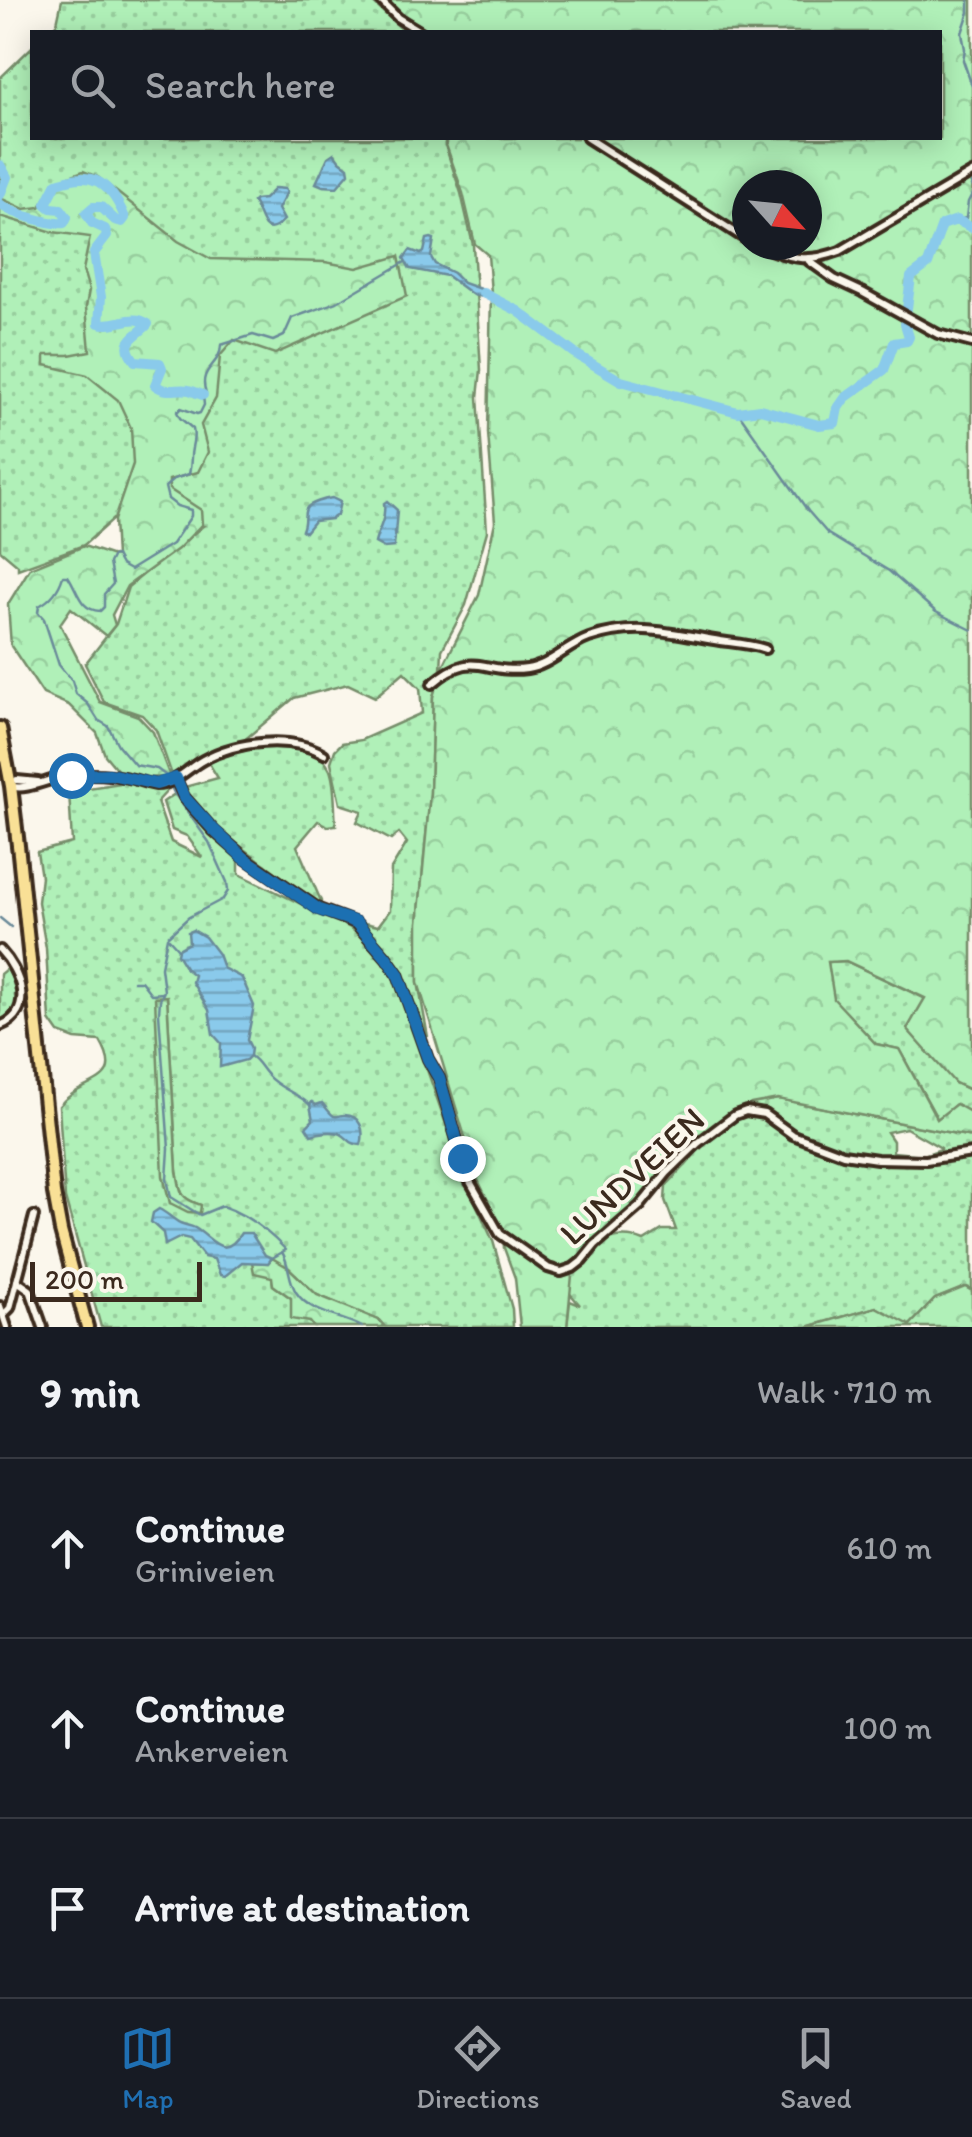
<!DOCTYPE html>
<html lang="en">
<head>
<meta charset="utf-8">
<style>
  body { margin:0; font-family:Itim,sans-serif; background:#20242c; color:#f1f3f6 }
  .compass { position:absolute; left:732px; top:170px; width:90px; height:90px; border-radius:50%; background:#171b24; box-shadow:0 5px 25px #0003; rotate:117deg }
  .scale { position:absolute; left:30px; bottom:25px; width:172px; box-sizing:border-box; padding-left:10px; border:5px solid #3b2a1e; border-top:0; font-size:28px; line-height:35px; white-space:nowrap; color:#3b2a1e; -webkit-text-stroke:8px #fbf7ec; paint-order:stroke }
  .stop { position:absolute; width:30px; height:30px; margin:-22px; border:8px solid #1f6fb2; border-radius:50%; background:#fff }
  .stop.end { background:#1f6fb2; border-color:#fff; box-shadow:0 2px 10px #0008 }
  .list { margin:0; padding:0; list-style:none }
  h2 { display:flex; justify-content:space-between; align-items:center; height:130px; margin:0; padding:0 40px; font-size:42px }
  h2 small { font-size:32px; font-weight:400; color:#9ea1a6 }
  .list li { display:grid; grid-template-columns:65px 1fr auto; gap:30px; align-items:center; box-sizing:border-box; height:180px; padding:0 40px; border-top:2px solid #363941 }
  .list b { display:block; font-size:38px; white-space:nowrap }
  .list p { margin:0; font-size:32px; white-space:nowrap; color:#9ea1a6 }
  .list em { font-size:32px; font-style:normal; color:#9ea1a6 }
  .icon { flex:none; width:55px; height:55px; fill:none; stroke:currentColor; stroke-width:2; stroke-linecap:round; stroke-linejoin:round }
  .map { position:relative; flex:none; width:972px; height:1327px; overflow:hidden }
  .search { position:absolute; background:#171b24; box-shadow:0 5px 25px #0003; left:30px; right:30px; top:30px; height:110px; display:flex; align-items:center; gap:25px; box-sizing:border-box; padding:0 35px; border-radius:0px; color:#9ea1a6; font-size:38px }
  .sheet { height:670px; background:#171b24 }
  nav { display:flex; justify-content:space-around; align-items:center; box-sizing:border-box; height:140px; border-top:2px solid #363941; background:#171b24; font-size:28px; color:#9ea1a6 }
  nav a { display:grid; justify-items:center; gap:5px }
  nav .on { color:#1f6fb2 }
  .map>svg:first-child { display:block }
  .grass { fill:url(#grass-dots); stroke:#768d6b; stroke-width:2.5; fill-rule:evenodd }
  .forest { fill:url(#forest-crowns); stroke:#768d6b; stroke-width:2.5; fill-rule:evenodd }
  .water { fill:url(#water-rules); stroke:#6a8a99; stroke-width:2.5 }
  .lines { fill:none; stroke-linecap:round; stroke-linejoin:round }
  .stream { stroke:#6a8a99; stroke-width:2.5 }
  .river { stroke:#8acaeb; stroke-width:10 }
  .minor-casing { stroke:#3b2a1e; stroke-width:14 }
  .primary-casing { stroke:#3b2a1e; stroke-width:18 }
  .minor { stroke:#fbf7ec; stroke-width:6 }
  .primary { stroke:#f9e096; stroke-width:10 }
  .route { stroke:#1f6fb2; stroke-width:12 }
  .labels { text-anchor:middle; stroke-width:8; stroke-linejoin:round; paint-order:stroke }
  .street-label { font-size:35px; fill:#3b2a1e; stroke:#fbf7ec }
</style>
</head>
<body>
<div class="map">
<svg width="972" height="1327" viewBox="0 0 972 1327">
  <defs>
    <pattern id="grass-dots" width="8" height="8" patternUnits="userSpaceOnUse" patternTransform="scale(2.5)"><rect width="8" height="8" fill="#b0f0b8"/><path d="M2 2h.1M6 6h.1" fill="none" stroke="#98ce9e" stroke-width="1.8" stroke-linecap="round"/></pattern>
    <pattern id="forest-crowns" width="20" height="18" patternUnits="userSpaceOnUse" patternTransform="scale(2.5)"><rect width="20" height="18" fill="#b0f0b8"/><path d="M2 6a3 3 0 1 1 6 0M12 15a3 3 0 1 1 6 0" fill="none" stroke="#98ce9e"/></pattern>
    <pattern id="water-rules" width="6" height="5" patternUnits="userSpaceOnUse" patternTransform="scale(2.5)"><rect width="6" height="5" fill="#8acaeb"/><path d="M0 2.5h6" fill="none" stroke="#72a4be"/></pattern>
  </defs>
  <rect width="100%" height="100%" fill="#fbf7ec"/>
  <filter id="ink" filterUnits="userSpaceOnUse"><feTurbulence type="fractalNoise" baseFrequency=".01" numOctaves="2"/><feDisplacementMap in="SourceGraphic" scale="20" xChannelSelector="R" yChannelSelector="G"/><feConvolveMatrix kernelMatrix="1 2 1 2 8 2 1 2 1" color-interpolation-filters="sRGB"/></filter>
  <g filter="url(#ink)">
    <!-- grass -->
    <g class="grass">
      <path d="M62,0H370L405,32H48L57,23Z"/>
      <path d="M32,47V138H445V145L461,193L473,245L481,370L478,397L487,531L466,605L442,650L441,670L433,697L430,793L418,923V982L428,1037L397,967L364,923L378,926L390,910L391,869L407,843L399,833L391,840L357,822L362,811L340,804L331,762L335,750L342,743L361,740L422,713L420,688L404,672L375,697L348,684L294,698L242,742L189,767L157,802L171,842L202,857L187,836L172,830L163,802L185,787L218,778L208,762C240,750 311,728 330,770C336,786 334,808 336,825L328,826L318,821L297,846L321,901L319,904L239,845V874L349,927L375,948L398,986L466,1182L493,1241L512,1309L513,1327H385L378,1320L317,1295L289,1268L272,1277L273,1285L291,1298L314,1327H101L65,1198L59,1106C82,1077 127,1087 100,1041L75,1039L59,1033L50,1020L46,948L38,902L41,877L37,852L72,843L69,791L172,775L156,730L142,715L104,702L85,664L116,624L128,587L203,526L113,519L84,545L18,569V565L0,550V78ZM167,996L177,1171C181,1192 178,1197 200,1205L170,1203Z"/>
      <path d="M846,961L926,999L955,1083L972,1091V1113L956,1104L938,1120L899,1049L876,1044L833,999L828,962Z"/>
      <path d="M10,966C17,990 24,1008 0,1023V974Z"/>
      <path d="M778,1099L972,1137V1289L967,1287L935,1299L909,1326L876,1307L807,1327H567L570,1301L580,1305L559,1281C584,1257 607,1224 644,1241L662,1230H676L665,1200L666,1186L688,1163L709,1135L737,1118L735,1115L751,1104ZM906,1128L941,1148V1149L924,1155L893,1152V1141L887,1132Z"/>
    </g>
    <!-- forest -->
    <g class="forest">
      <path d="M385,0H972V1091L955,1083L907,1029L925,998L846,961L828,962L834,999L876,1044L899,1049L937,1119L956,1104L972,1113V1137L778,1099L751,1104L690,1148L573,1265L567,1327H520L515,1278L504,1248L503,1231L478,1180L418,982V923L430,793L433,697L441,670L479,595L495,522L488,433L491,293L488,255L475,244L463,193L446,145V138H940V32H420ZM747,185H807V245H747Z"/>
      <path d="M83,171L98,177L178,241L211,259L325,262L357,268L399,256L407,296L275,354L234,340L220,356L216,398L201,425L208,452L198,472L169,480V489L201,510L202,524L178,549L127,586L112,615L115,625L106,636L71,608L60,624L100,702L138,716L153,732L170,777L144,778L119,772L105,755L97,733L69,705L43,694L11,646L8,604L30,568L84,546L116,557L114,520L133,464L131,428L118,400L87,375L45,365V355H69L90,351L86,307L89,290L83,270L90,237L53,232L0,216V198L24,209L40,207L56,181Z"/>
      <path d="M167,996L177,1171C181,1192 178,1197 201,1205L200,1213L188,1212L170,1203L163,1176L155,997Z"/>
      <path d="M272,1258L289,1268L317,1295L379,1320L385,1327H314L310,1322L291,1319V1298L273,1285L272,1277L254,1273L252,1262L268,1263Z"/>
      <path d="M965,1287L972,1291V1327H808L876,1307L910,1325L935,1299Z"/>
    </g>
    <!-- water -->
    <g class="water">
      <path d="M334,153L340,161L348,167L349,173L337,187L323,186L316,183L328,157Z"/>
      <path d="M275,188L285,189L287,192L278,209L284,220C262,243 262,215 253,202L255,200L264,199Z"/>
      <path d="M431,238L434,239L431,257L435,264L453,273L463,283L483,290V297L473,295L447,276L410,269L404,258L410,250L421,254L424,252L427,239Z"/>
      <path d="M332,498L340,502L337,515L331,519L314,521L305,532L302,530C306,522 303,514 306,509C308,503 326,499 332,498Z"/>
      <path d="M387,501L397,510L394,547L384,548L375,543C379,527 386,520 384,503Z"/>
      <path d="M193,930L205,937L218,954L223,968L242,978L254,1006L247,1040L251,1048L250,1056L246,1060L220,1067L221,1043L213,1034L209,1010L192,982L194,975L186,969L177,954L178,949L189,943L188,932Z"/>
      <path d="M312,1102L316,1105L322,1103C324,1105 331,1115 334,1116C336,1117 340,1115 343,1115C361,1114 365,1131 361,1145C349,1144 350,1139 341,1134C333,1130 318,1133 311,1135L306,1127L313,1120L310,1105Z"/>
      <path d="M159,1209C167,1213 173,1219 180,1223C187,1226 189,1225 195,1228C213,1239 224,1261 241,1233H251L265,1255L272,1258L268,1263L242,1262L225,1276L220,1275L214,1259L204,1257L190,1239L181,1237L165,1245L163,1233L151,1222L153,1213Z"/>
    </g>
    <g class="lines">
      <!-- stream -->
      <g class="stream">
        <path d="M969,0V12L962,33L965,49L963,60L972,86"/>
        <path d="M972,183V186"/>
        <path d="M957,220L966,218L968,202L972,194"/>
        <path d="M738,412L808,511L828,534L889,571L936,612L972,630"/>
        <path d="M0,918L11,927"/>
        <path d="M169,939L178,949"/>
        <path d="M133,981H141L151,994L163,993"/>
        <path d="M250,1056C259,1062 260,1068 267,1075C279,1089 298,1093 310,1105"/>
        <path d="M272,1258L281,1253"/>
        <path d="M362,1327C341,1316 309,1313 296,1292C288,1279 290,1265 282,1252L286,1250C268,1231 246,1214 222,1206L200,1215L171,1197L167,1179L169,1149L159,1013L160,1000L164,991L161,967L167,937L189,917L223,899L228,891L227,882L209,842L174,793L165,775L157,769L135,765L118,745L108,726L98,720L88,704L76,694L72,681L59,665L44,619L38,612L39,606C52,599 59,590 63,576H68C78,590 79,610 100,611L104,607V594L113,584L109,563L112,557L116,556L121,565L130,570L172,544L191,516V510L177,506L168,499L165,487L174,479L189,474C192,462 190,457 192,448C193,440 195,438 193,429L180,418L177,412L181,408L197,414L200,413L204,405L203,395L206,393C197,368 221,366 221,345L253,335L273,341L284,336L292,318L337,302L405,262"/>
        <path d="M851,1327H852"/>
      </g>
      <!-- river -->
      <g class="river">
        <path d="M0,165L7,177L0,195"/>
        <path d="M0,204C10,213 51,225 64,223L67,217L61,209L51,208L46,204L57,183C64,181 73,178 81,178C104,176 118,200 125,218L122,222L115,220L101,207H93L86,213L92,223L105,229L107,236L94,253L101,297L99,323C117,328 132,312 148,324C137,337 118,340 135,361L160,363L162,368L155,385C167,394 176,388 189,390C190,390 202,395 203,395"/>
        <path d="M483,293L518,311L574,353L621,381L738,412L760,409L819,425L835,423L838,408L845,398L884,370L894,343L907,341L909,337L905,324L911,277L928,264L942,225L957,220L972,228"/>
      </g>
      <!-- minor casing -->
      <g class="minor-casing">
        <g id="minor">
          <path d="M380,0L398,18L421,32"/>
          <path d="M587,138L747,240"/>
          <path d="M756,245C792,258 804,264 840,251L972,173"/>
          <path d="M809,261L834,279L862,292L938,334L972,343"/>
          <path d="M432,684C475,647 482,675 527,669C549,666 567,646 589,638C636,622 672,633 720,641C735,643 750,644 765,649"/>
          <path d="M176,779L184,797L214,831L245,858L319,909L356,923L386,957L398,974L428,1059L439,1078L468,1178L500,1234L548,1268L561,1272L573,1268L582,1261L595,1245L640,1206L667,1173L698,1143L735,1115L746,1111L764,1114L793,1135L843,1154L877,1159L926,1160L972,1153"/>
          <path d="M17,780L38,782"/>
          <path d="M11,786C26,792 52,777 71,775C91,773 113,774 133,779C140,781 148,784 156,785C174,785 188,768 203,760C237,741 290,735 324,754"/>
          <path d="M0,950C20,971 36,1012 0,1026"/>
          <path d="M17,1281L30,1290L43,1327"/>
          <path d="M0,1306L7,1327"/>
          <path d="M3,1315L10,1308L34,1216"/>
        </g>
      </g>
      <!-- primary casing -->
      <g class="primary-casing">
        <path id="primary" d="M0,728L11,786L19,854L54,1193L61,1231L87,1327"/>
      </g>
      <!-- minor -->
      <use href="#minor" class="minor"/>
      <!-- primary -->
      <use href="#primary" class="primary"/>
    </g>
  </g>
  <g class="lines" filter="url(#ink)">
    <!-- route -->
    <path class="route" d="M71,775L110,774L156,784L176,778L184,797L214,830L244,858L319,910L356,922L386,957L398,974L428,1059L439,1078L462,1158"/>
  </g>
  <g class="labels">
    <!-- street labels -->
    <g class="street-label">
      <text transform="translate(632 1176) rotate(-43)" y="12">LUNDVEIEN</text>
    </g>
  </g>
</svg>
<svg class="compass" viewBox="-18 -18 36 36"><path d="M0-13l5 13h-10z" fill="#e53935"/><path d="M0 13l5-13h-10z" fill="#9ea1a6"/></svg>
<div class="scale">200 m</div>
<div class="stop" style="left:71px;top:775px"></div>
<div class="stop end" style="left:462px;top:1158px"></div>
<div class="search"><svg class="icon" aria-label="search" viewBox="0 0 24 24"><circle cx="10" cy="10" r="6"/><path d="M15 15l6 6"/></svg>Search here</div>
</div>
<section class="sheet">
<h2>9 min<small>Walk · 710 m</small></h2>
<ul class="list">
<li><svg class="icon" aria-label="ahead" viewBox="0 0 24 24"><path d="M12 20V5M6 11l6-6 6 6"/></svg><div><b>Continue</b><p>Griniveien</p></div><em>610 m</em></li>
<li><svg class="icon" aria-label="ahead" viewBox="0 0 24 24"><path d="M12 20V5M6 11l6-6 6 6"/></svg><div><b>Continue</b><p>Ankerveien</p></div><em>100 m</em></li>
<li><svg class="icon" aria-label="arrive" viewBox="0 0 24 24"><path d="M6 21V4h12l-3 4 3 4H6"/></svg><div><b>Arrive at destination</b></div></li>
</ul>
</section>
<nav>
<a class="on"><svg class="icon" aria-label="map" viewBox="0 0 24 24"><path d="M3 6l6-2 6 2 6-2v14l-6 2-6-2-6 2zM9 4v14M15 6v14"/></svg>Map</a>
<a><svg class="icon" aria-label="directions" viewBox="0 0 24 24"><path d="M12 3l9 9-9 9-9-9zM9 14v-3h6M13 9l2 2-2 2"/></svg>Directions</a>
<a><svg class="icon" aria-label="saved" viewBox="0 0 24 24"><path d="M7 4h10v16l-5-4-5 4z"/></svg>Saved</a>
</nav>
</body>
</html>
